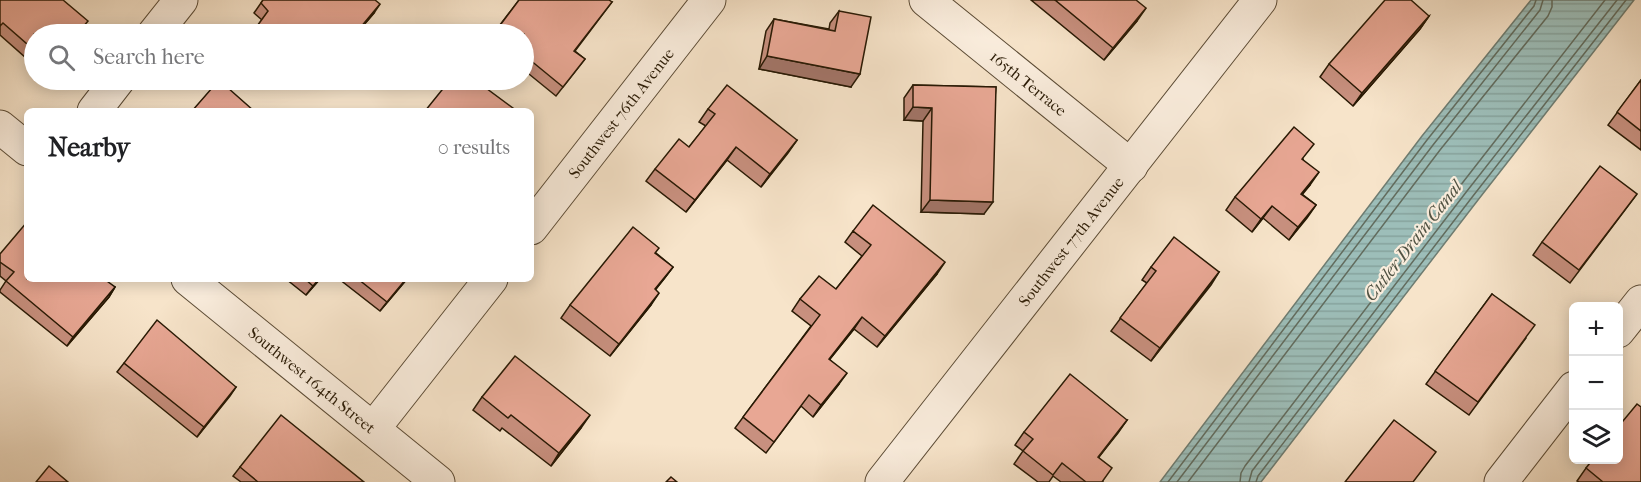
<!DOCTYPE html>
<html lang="en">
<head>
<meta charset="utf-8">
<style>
  body { margin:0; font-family:"IM FELL French Canon",serif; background:#f6f6f6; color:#202124 }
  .controls { position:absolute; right:18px; bottom:18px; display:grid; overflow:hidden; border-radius:9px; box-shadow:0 3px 15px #0003 }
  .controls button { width:54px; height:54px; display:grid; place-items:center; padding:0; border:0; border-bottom:2px solid #e0e0e0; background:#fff; color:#202124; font:30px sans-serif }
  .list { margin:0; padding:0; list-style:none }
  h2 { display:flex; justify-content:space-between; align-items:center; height:78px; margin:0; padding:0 24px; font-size:26px }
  h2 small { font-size:20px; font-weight:400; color:#757577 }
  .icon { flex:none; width:33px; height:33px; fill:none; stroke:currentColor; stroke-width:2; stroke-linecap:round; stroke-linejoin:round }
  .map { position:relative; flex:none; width:1641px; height:482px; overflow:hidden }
  .search { position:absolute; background:#fff; box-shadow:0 3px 15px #0003; left:24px; top:24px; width:510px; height:66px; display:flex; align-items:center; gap:15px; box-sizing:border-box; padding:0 21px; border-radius:33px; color:#757577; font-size:22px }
  .panel { position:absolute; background:#fff; box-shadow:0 3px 15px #0003; left:24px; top:108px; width:510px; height:174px; border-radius:9px }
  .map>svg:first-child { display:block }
  .water { fill:url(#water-rules); stroke:#6e7c71; stroke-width:1.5 }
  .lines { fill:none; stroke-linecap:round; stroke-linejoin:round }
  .shore { stroke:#626c5e; stroke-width:1.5 }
  .minor-casing { stroke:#5c4c36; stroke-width:35 }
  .tertiary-casing { stroke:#5c4c36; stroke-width:35 }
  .minor { stroke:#faeddd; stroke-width:33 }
  .tertiary { stroke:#faeddd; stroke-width:33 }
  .wall { fill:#c8907f; stroke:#281904; stroke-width:1.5 }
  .shaded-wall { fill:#a27568; stroke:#281904; stroke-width:1.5 }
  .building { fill:#e8a794; stroke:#281904; stroke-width:1.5 }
  .labels { text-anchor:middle; stroke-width:4.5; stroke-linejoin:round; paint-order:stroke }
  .street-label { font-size:16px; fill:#281904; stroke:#faeddd }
  .water-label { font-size:18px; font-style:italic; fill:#515343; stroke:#faeddd }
</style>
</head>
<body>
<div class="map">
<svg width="1641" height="482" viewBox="0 0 1641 482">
  <defs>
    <pattern id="water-rules" width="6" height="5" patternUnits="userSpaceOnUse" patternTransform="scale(1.5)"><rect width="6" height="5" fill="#9dbeb9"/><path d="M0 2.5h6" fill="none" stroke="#87a39d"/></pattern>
  </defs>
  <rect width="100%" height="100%" fill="#f7e4ca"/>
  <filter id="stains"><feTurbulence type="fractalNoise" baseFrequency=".00333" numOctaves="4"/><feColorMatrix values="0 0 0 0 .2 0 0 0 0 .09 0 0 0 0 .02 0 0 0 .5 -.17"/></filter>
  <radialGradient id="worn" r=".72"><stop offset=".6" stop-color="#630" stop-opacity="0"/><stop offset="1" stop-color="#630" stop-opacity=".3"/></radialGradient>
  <!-- water -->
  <path class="water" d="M1531,0H1634L1478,200L1261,482H1160L1422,136Z"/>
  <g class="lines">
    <!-- shore -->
    <g class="shore">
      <path d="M1168,482L1427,140L1534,6L1536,0"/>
      <path d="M1177,482L1433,145L1540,10L1543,0"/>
      <path d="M1188,482L1440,150L1548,16L1552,7V0"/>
      <path d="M1240,482L1241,473L1245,466L1460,186L1605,0"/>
      <path d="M1249,482L1252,471L1467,191L1617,0"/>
      <path d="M1256,482L1258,476L1473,196L1626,0"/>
    </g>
    <!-- minor casing -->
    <g class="minor-casing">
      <g id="minor">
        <path id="s1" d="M926,0L1131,166"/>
        <path d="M154,34L181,0"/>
        <path d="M94,111L118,80"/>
        <path d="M0,127L27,149"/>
        <path id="s2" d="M531,228L709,0"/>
        <path id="s3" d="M188,279L438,482"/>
        <path d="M1618,331L1641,302"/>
        <path d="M373,429L491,279"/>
        <path d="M1501,482L1574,388"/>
      </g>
    </g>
    <!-- tertiary casing -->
    <g class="tertiary-casing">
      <g id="tertiary">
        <path id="s4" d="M882,482L1260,0"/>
      </g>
    </g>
    <!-- minor -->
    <use href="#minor" class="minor"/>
    <!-- tertiary -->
    <use href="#tertiary" class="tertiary"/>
  </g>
  <!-- wall -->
  <g class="wall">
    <path d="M0,0L34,34V65L0,35Z"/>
    <path d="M263,0L374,13L356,34H251L262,20L254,13Z"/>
    <path d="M519,0L612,2L575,51L585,59L556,96L524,70V34H493Z"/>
    <path d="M1031,0H1136L1137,21L1104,60Z"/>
    <path d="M839,11L851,87L759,69L766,31L774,19L829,29L830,23Z"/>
    <path d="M1429,16L1420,29L1353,106L1320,77L1329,64Z"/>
    <path d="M1641,80V150L1608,125Z"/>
    <path d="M913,85L996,87L984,214L921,212L923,121L904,120V98Z"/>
    <path d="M708,109L797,140L761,187L727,160L686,212L646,181L655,169L689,147L706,126L699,122Z"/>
    <path d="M1303,159L1310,185L1302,194L1316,205L1289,240L1263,218L1252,232L1226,210L1235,197Z"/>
    <path d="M1637,194L1570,283L1533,255L1542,242Z"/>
    <path d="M853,231L937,274L877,347L854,329L830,359L839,384L813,417L801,406L766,453L735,428L811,326L792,311L800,299L836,289L862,256L845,242Z"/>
    <path d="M656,253L673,267L656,289L651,305L610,356L561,318L570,305Z"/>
    <path d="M0,254L115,287L109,297L67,346L0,292V290L6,281L0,276Z"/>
    <path d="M1151,267L1219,272L1151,361L1111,331L1147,283L1142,280Z"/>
    <path d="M286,279H320L306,295Z"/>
    <path d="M339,279H407L380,311Z"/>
    <path d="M1492,294L1526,338L1469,415L1426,384Z"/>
    <path d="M124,363L236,387L197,437L117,372Z"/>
    <path d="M482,397L581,428L551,466L502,428L500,431L473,410Z"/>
    <path d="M1127,420L1099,457L1103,482H1061L1053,476L1049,482H1038L1014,464L1023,451L1015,445L1024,432Z"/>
    <path d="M240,467L364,482H241L233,476Z"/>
    <path d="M1586,468L1641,482H1579L1577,481Z"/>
  </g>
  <!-- shaded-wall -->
  <g class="shaded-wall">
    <path d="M380,4L374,13L356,34H355Z"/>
    <path d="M1146,8L1137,21L1104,60L1113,48Z"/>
    <path d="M1429,16L1420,29L1353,106L1362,93Z"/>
    <path d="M767,56L860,74L851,87L759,69Z"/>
    <path d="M913,107L932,108L923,121L904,120Z"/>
    <path d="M797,140L788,153L761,187L770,174Z"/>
    <path d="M736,147L727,160L686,212L695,200Z"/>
    <path d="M1319,172L1310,185L1293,206L1301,194Z"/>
    <path d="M930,200L993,202L984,214L921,212Z"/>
    <path d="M1316,205L1307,218L1289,240L1298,227Z"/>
    <path d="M1272,206L1263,218L1252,232L1261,219Z"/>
    <path d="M945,262L937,274L877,347L885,336Z"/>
    <path d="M673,267L664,279L646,301L655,289Z"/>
    <path d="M1219,272L1211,285L1151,361L1160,348Z"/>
    <path d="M319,279H320L306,295L313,286Z"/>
    <path d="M406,279H407L380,311L387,302Z"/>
    <path d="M115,287L109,297L67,346L73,337Z"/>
    <path d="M659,293L651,305L610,356L619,344Z"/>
    <path d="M862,317L854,329L821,370L829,359Z"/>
    <path d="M847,373L839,384L813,417L821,405Z"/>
    <path d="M236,387L230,396L197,437L204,427Z"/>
    <path d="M590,415L581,428L551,466L559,453Z"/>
    <path d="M1127,420L1118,433L1089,469L1098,457Z"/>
  </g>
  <!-- building -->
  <g class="building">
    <path d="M0,0H63L88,21L77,34H34V50L3,23L0,26Z"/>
    <path d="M263,0H375L380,4L355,34H261L255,29L268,11L261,3Z"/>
    <path d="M519,0H609L612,2L574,51L585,59L563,87L524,55V34H498L495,32Z"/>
    <path d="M1055,0H1136L1146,8L1113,48Z"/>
    <path d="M1385,0H1411L1429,16L1362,93L1329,64Z"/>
    <path d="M839,11L871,17L860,74L767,56L774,19L835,31Z"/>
    <path d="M219,80L254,111H192Z"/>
    <path d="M450,80H475L517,111H425Z"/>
    <path d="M1641,80V131L1617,112Z"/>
    <path d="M727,85L797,140L770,174L736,147L695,200L655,169L679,139L689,147L715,114L708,109Z"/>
    <path d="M913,85L996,87L993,202L930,200L932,108L913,107Z"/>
    <path d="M1294,127L1314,144L1302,159L1319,172L1301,194L1316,205L1298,227L1272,206L1261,219L1235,197Z"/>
    <path d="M1600,166L1637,194L1579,270L1542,242Z"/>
    <path d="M873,205L945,262L885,336L862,317L829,359L847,373L821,405L809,395L774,442L743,417L820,315L800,299L819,276L836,289L871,245L853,231Z"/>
    <path d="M27,222V279H104L115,287L73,337L6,281L14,272L0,262V254Z"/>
    <path d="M633,227L659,248L655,253L673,267L655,289L659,293L619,344L570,305Z"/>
    <path d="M1174,237L1219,272L1160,348L1120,318L1156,271L1151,267Z"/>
    <path d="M305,279H319L313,286Z"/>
    <path d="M358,279H406L387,302Z"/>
    <path d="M1492,294L1535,325L1478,402L1435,371Z"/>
    <path d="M157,320L236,387L204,427L124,363Z"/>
    <path d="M515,356L590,415L559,453L511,415L508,418L482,397Z"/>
    <path d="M1070,374L1127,420L1098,457L1112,468L1102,482H1086L1062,463L1053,475L1023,451L1033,439L1024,432Z"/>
    <path d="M1637,404L1641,407V482H1603L1586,468L1593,459H1618V427Z"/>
    <path d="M281,415L364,482H258L240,467Z"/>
    <path d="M1394,420L1436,452L1413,482H1345Z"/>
    <path d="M49,466L68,482H36Z"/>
    <path d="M671,477L677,482H666Z"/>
  </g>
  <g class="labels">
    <!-- street labels -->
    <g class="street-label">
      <text dy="6" stroke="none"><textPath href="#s1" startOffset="132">165th Terrace</textPath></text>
      <text dy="6" stroke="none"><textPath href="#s2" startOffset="146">Southwest 76th Avenue</textPath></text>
      <text dy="6" stroke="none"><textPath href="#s4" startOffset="306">Southwest 77th Avenue</textPath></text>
      <text dy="6" stroke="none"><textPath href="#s3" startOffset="160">Southwest 164th Street</textPath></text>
    </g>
    <!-- water labels -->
    <g class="water-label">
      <text transform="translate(1413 241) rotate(-52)" y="6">Cutler Drain Canal</text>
    </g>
  </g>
  <rect width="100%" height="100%" filter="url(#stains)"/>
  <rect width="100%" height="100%" fill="url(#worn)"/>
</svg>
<div class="controls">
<button>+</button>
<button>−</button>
<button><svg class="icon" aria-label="layers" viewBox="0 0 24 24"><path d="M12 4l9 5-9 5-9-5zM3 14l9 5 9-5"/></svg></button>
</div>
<div class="search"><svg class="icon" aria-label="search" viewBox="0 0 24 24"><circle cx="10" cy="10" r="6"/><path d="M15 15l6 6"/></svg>Search here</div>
<section class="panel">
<h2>Nearby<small>0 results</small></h2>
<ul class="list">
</ul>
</section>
</div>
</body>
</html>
